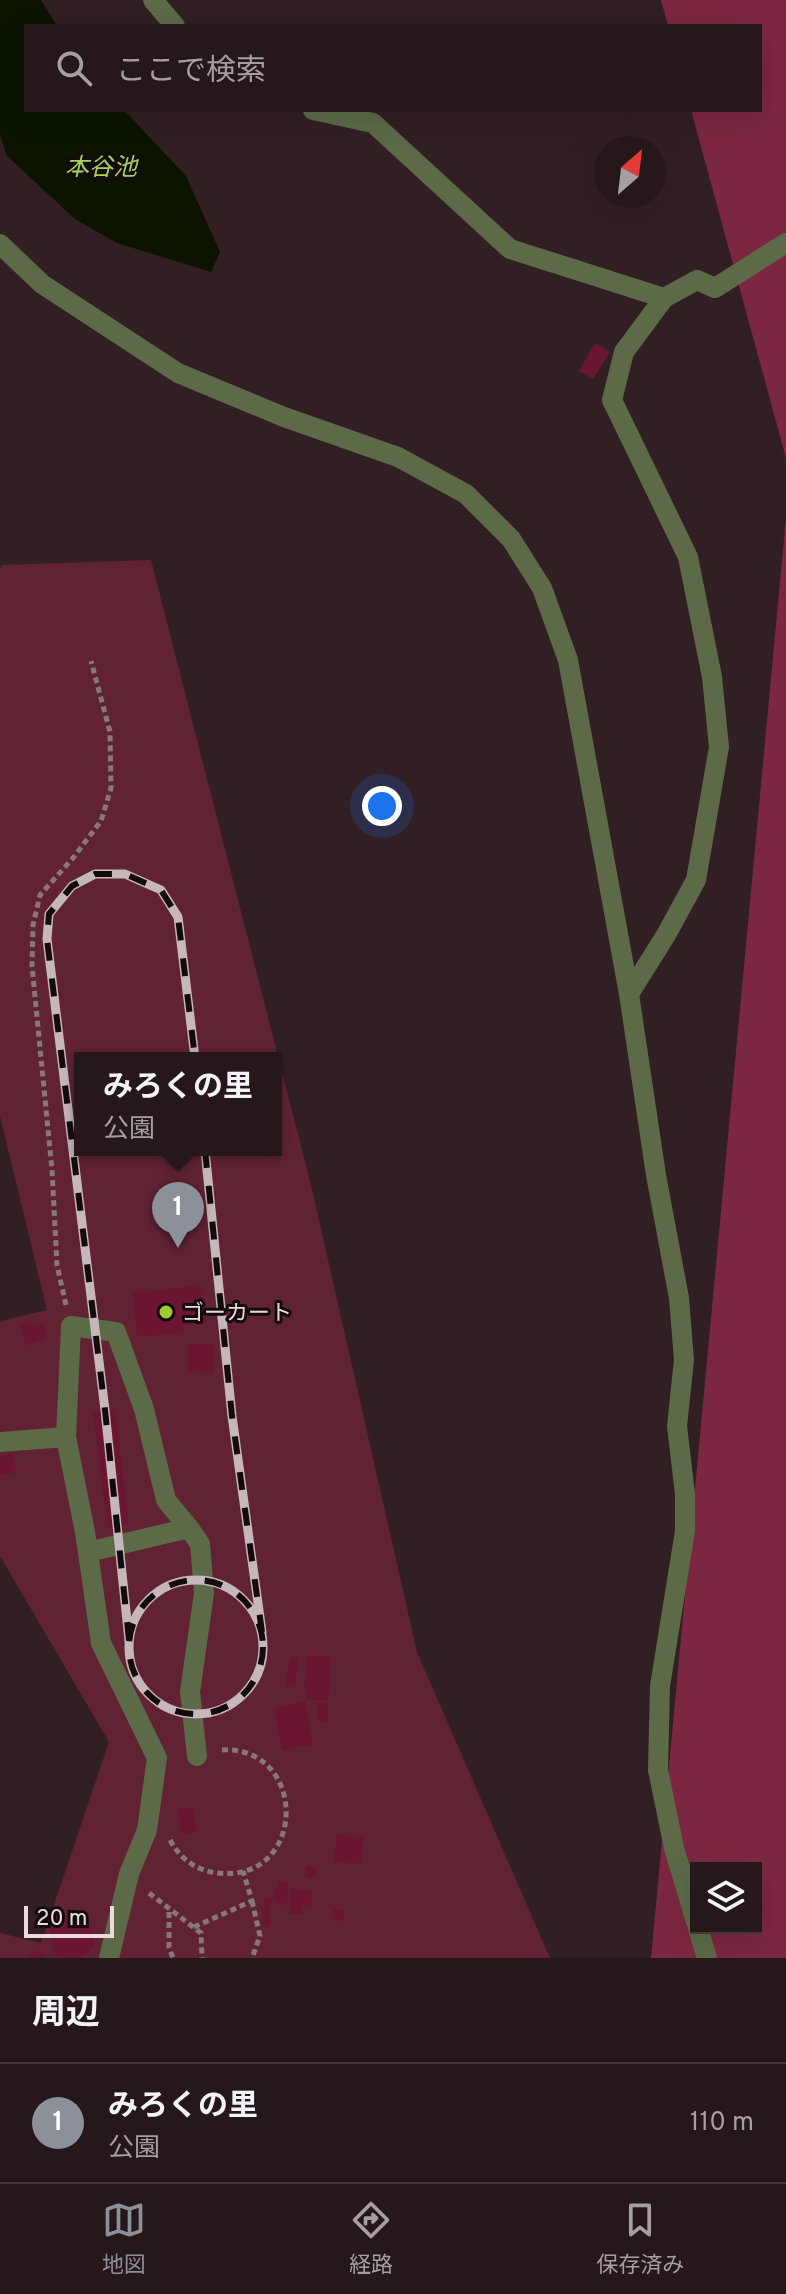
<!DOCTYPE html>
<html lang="ja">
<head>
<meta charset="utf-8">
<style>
  body { margin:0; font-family:Overpass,"Noto Sans JP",sans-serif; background:#2e2023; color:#f1f3f6 }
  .controls { position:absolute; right:24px; bottom:24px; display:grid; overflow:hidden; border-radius:0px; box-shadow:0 8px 32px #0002 }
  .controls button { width:72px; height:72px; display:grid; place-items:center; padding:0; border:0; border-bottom:2px solid #423639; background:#26171a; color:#f1f3f6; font:40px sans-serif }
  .compass { position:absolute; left:594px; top:136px; width:72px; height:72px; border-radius:50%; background:#26171a; box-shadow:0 8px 32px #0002; rotate:28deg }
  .scale { position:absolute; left:24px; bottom:20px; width:90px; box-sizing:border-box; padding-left:8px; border:4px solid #e8dadd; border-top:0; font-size:22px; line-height:28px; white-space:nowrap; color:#e8dadd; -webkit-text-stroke:6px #140b0d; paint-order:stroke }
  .you { position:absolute; left:382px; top:806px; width:28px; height:28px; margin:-20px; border:6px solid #fff; border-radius:50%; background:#1a73e8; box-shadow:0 0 0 12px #1a73e833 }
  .badge { display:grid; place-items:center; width:52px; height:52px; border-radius:50%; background:#8c9099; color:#fff; font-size:26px; font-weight:700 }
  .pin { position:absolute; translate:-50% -66px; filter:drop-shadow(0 2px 4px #0008) }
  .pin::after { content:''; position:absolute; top:42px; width:28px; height:24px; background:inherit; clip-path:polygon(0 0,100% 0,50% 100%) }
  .popup { position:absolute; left:74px; top:1052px; width:208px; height:104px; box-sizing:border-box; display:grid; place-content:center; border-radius:0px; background:#26171a; filter:drop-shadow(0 2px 6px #0005); font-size:26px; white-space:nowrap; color:#a49fa2 }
  .popup b { font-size:30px; color:#f1f3f6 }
  .popup::after { content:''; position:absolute; left:50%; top:100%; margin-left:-16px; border:16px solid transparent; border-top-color:#26171a }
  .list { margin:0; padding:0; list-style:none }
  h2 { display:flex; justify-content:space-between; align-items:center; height:104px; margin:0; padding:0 32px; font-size:34px }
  h2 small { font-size:26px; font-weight:400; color:#a49fa2 }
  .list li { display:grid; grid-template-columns:52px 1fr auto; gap:24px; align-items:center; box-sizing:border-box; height:120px; padding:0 32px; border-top:2px solid #423639 }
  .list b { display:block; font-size:30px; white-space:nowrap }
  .list p { margin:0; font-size:26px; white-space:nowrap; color:#a49fa2 }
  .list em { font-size:26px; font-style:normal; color:#a49fa2 }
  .icon { flex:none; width:44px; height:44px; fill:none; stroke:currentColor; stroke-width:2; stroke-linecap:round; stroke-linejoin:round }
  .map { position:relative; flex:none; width:786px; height:1958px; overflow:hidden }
  .search { position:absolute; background:#26171a; box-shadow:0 8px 32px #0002; left:24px; right:24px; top:24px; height:88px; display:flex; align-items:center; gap:20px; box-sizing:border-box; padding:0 28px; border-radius:0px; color:#a49fa2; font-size:30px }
  .sheet { height:224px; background:#26171a }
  nav { display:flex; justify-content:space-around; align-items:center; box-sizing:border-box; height:112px; border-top:2px solid #423639; background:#26171a; font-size:22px; color:#a49fa2 }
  nav a { display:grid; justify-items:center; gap:4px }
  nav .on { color:#8c9099 }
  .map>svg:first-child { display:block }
  .green { fill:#612334; fill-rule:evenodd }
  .forest { fill:#7c2741; fill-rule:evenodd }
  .water { fill:#0c1400 }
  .building { fill:#6a1532 }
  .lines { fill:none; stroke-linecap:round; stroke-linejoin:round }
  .path { stroke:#88777a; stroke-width:5; stroke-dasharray:6 4; stroke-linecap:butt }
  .minor { stroke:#5c6a48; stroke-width:20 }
  .rail-casing { stroke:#c6b7ba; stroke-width:9 }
  .rail { stroke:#140b0d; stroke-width:6; stroke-dasharray:18; stroke-linecap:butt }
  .poi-dot { fill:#9cca32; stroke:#140b0d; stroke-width:3 }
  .labels { text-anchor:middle; stroke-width:6; stroke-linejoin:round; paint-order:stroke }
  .poi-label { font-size:22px; fill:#e8dadd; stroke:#140b0d; text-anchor:start }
  .water-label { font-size:24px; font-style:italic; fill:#a8d05e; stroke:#140b0d }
</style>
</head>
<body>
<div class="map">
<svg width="786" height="1958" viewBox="0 0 786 1958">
  <rect width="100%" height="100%" fill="#321f23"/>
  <!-- green -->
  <path class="green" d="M151,560L311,1185L417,1652L550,1958H0V1933L41,1943L109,1742L0,1556V1321L47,1310L0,1116V569L2,565ZM80,1058H276V1150H80Z"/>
  <!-- forest -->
  <g class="forest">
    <path d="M661,0H786V458L691,110H760V26H668Z"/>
    <path d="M786,518V1958H651ZM696,1868H756V1928H696Z"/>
  </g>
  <!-- water -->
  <path class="water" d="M0,0H41L57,26H26V110H124L186,176L220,252L211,272L117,243L75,219L7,156L0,135Z"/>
  <!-- building -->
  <g class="building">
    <path d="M595,343L610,352L593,379L579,371Z"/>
    <path d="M202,1285L206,1323L184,1325L185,1332L137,1337L133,1293Z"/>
    <path d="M33,1322L34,1326L44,1323L47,1337L26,1346L20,1325Z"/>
    <path d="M188,1344H214V1372L187,1371Z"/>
    <path d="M115,1409L129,1524L108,1527L93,1412Z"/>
    <path d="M12,1454L16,1472L0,1475V1457Z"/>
    <path d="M306,1655L331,1657L328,1701L306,1699L307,1690H304Z"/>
    <path d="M290,1657L299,1658L295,1685H286Z"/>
    <path d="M305,1702L313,1744L282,1750L274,1708Z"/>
    <path d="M317,1703L328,1704V1721H317Z"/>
    <path d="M193,1807L197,1832L181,1834L178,1809Z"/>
    <path d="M337,1834L364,1838L360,1864L334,1861Z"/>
    <path d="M306,1865L316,1867L315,1877H305Z"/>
    <path d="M278,1882L289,1883L287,1905L277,1904V1899L273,1898V1887L278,1888Z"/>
    <path d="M291,1889L312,1891L311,1907L302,1906V1914L289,1913Z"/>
    <path d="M265,1898H272L269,1926L262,1925Z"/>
    <path d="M334,1909L344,1910V1921L333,1920Z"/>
    <path d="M67,1915L90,1923L94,1946L81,1958H66L54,1954L49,1931Z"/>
    <path d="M32,1950L46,1955L45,1958H28Z"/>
  </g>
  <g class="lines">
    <!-- path -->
    <g class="path">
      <path d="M66,1305L57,1265L52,1170L32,966L33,925L40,895L73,858L101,821L111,788L110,732L91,661"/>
      <path d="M170,1840C180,1859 197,1871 218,1873C308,1883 309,1744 220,1750"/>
      <path d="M149,1893L201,1933L202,1958"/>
      <path d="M252,1901L260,1936L252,1958"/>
      <path d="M169,1912V1947L173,1958"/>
      <path d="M194,1927L252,1901L243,1871"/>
    </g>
    <!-- minor -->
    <g class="minor">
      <path d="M153,0L175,26"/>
      <path d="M313,110L373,123L510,249L664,298"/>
      <path d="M0,244L42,284L178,373L284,417L398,457L466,494L511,539L542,588L568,660L629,994L656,1175L679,1298L684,1360L677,1426L685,1494V1531L660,1686L658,1770L674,1848L696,1922"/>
      <path d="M629,994L666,935L696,880L719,747L712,677L688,557L612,400L624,352L664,298L697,280L715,288L786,243"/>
      <path d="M0,1442L66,1437"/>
      <path d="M88,1552L189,1528L200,1544L204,1593L190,1692L197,1756"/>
      <path d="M698,1928L707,1958"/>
      <path d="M109,1958L129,1874L147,1830L157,1758L101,1643L85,1532L66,1437L71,1326L116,1332L144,1409L166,1500L189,1528"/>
    </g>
    <!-- rail casing -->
    <g class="rail-casing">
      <g id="rail">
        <path d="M205,1150L232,1416L262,1632"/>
        <circle cx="196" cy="1647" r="67"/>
        <path d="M129,1640L105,1410L47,939L49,914L72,886L95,874H125L161,890L178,917L195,1058"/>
      </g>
    </g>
    <!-- rail -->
    <use href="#rail" class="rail"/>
  </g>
  <!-- markers -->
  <circle class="poi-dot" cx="166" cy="1312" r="8"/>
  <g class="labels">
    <!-- poi labels -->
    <g class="poi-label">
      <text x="182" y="1320">ゴーカート</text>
    </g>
    <!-- water labels -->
    <g class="water-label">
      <text x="101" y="175">本谷池</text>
    </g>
  </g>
</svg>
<div class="controls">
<button><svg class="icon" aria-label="layers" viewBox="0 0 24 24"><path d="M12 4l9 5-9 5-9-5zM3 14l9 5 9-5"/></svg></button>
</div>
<svg class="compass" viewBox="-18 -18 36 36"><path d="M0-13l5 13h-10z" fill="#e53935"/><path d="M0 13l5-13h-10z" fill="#a49fa2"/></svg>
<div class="scale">20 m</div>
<div class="you"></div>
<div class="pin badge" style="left:178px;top:1248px">1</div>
<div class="popup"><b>みろくの里</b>公園</div>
<div class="search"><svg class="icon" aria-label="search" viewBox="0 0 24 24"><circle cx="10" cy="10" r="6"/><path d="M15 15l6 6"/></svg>ここで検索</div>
</div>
<section class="sheet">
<h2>周辺<small></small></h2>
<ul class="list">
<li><span class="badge">1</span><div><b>みろくの里</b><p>公園</p></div><em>110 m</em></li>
</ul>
</section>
<nav>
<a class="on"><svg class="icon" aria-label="map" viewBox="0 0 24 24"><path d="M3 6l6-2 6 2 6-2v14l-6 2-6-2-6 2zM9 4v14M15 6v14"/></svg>地図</a>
<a><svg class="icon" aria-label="directions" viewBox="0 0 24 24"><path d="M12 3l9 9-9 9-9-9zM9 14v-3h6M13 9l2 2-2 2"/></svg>経路</a>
<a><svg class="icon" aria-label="saved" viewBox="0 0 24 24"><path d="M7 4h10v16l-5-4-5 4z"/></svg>保存済み</a>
</nav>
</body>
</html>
